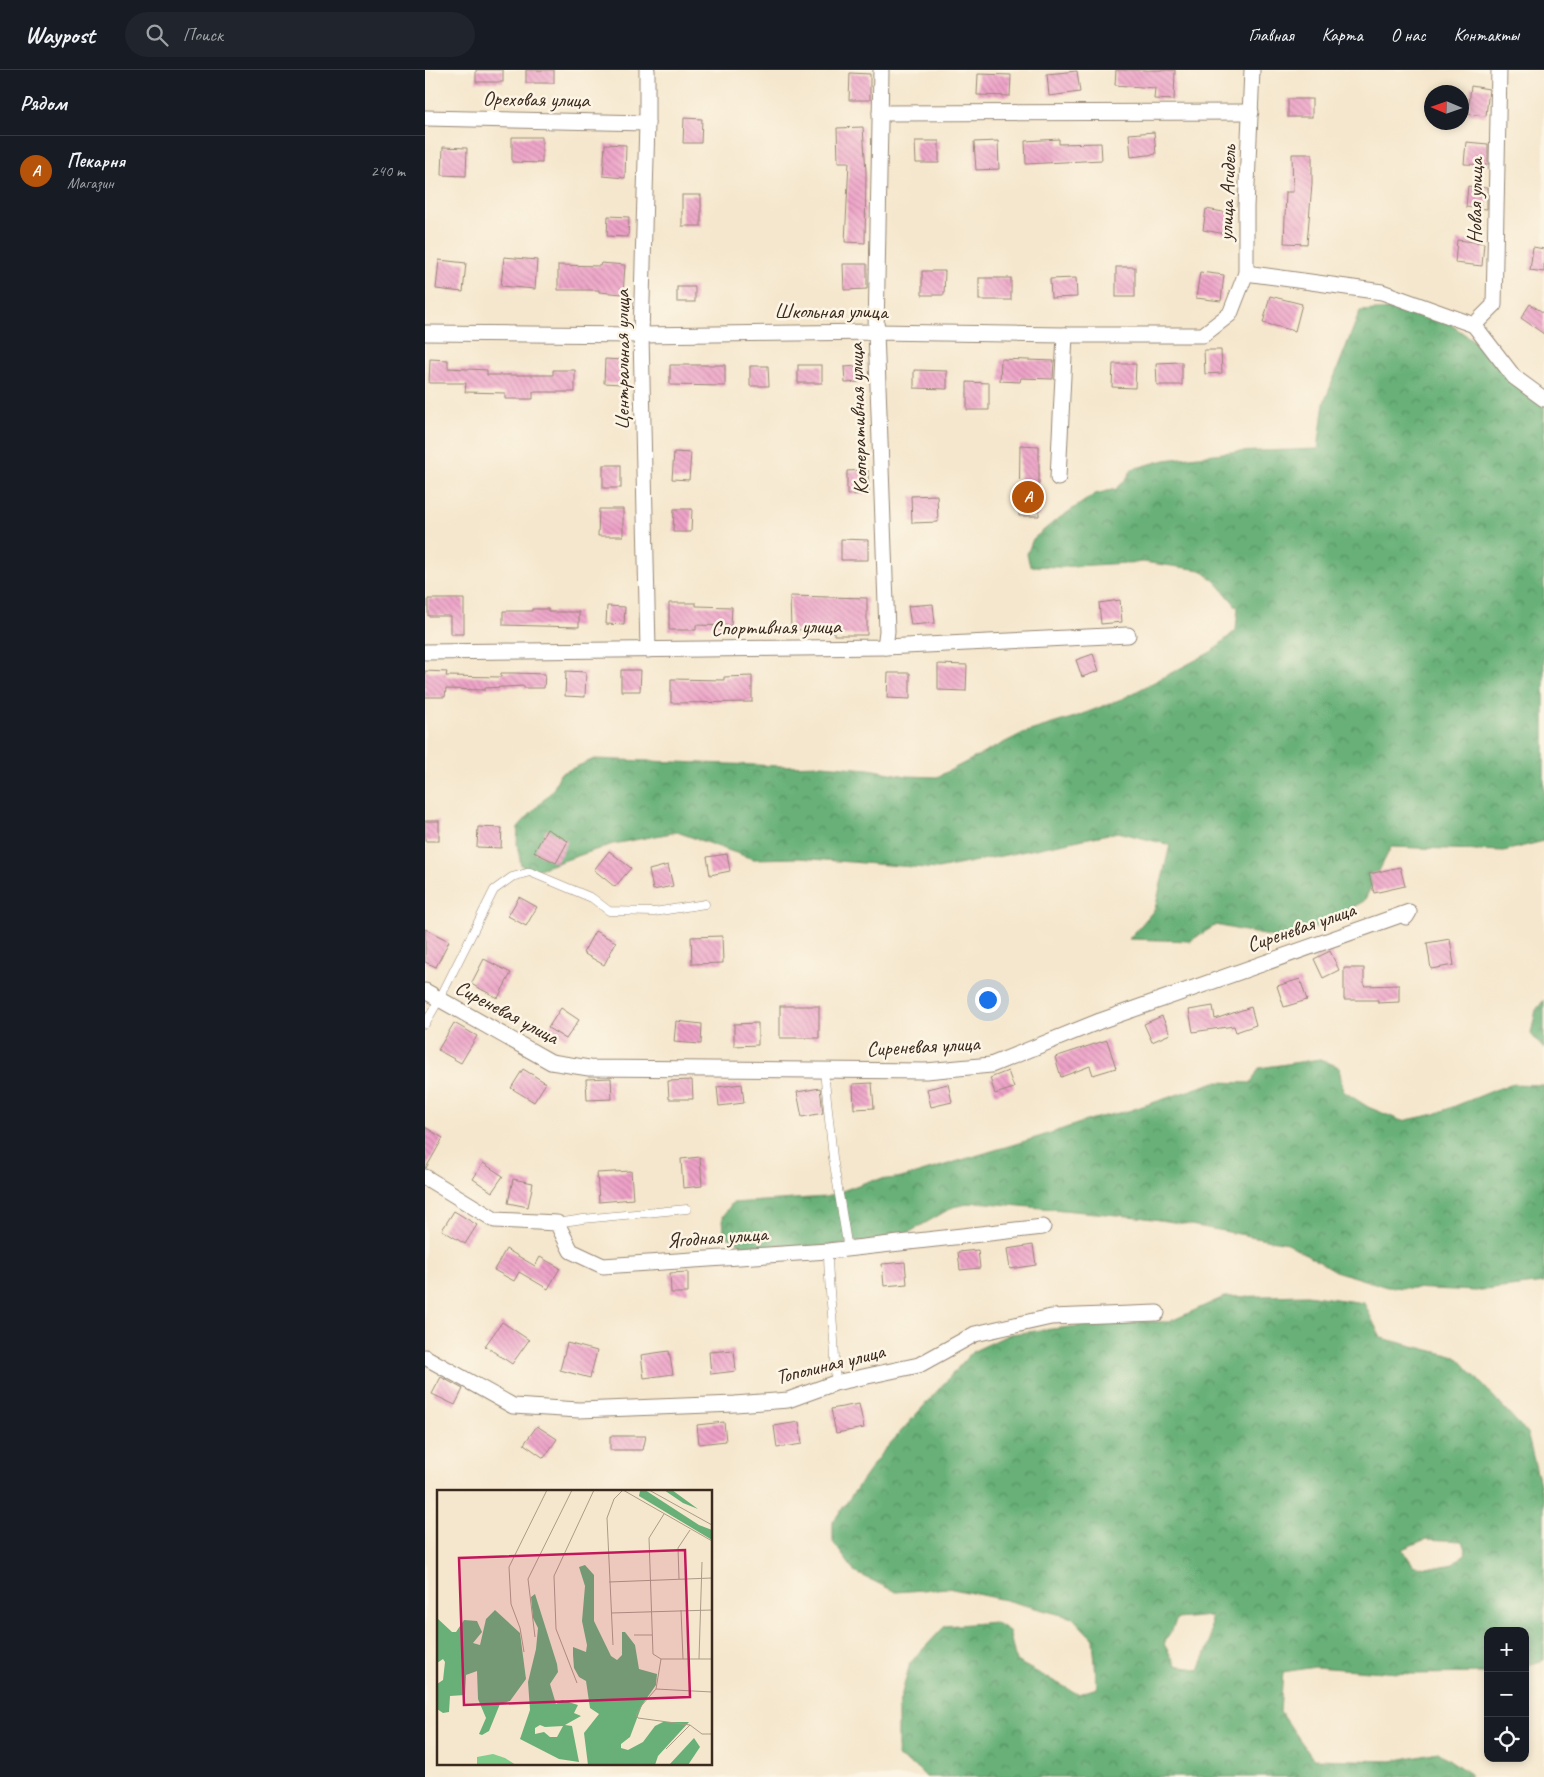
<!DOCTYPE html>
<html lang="ru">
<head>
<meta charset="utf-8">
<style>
  body { margin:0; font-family:Caveat,sans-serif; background:#20242c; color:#f1f3f6 }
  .controls { position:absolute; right:15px; bottom:15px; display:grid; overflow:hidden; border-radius:10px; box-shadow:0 2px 8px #0003 }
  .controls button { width:45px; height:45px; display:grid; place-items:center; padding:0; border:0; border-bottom:1px solid #363941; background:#171b24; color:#f1f3f6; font:25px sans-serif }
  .compass { position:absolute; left:999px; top:15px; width:45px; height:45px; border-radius:50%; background:#171b24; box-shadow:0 2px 8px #0003; rotate:272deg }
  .you { position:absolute; left:562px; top:929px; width:18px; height:18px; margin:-12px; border:4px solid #fff; border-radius:50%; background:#1a73e8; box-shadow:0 0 0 8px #1a73e833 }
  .badge { display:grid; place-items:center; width:32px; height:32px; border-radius:50%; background:#b45309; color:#fff; font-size:16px; font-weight:700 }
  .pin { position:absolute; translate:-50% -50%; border:2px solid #fff; box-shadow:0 1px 5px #0006 }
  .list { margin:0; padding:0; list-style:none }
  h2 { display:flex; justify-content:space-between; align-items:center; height:65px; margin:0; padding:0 20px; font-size:21px }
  h2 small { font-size:16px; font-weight:400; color:#9ea1a6 }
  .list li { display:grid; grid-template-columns:32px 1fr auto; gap:15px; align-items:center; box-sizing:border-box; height:70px; padding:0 20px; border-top:1px solid #363941 }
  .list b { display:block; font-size:19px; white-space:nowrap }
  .list p { margin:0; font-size:16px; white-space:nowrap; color:#9ea1a6 }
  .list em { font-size:16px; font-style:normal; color:#9ea1a6 }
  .icon { flex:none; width:28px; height:28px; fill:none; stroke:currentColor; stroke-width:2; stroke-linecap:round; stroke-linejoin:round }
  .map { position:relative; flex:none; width:1119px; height:1707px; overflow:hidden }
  header { display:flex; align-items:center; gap:30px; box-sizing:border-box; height:70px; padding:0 25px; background:#171b24; border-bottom:1px solid #363941 }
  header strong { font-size:24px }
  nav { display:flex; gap:28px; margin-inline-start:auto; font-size:18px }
  .search { width:350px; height:45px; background:#20242c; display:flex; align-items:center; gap:12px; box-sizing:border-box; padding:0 18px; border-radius:28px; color:#9ea1a6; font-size:19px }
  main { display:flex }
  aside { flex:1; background:#171b24 }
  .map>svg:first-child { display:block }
  .forest { fill:url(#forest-crowns); stroke:#526d4b; fill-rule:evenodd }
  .building { fill:url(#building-back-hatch) }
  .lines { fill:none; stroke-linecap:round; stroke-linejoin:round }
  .lane-casing { stroke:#988876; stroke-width:9 }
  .street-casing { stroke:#988876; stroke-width:17 }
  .lane { stroke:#fff; stroke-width:8 }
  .street { stroke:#fff; stroke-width:15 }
  .labels { text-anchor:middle; stroke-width:5; stroke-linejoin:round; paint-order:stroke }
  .street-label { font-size:21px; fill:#3b2a1e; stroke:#fcf5e5 }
  .inset-road { fill:none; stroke:#ab9b87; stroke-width:1 }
  .view { fill:#c2185b; fill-opacity:0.15; stroke:#c2185b; stroke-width:2.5 }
  .inset-edge { fill:none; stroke:#3b2a1e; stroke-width:2.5 }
</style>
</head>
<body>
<header>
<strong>Waypost</strong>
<div class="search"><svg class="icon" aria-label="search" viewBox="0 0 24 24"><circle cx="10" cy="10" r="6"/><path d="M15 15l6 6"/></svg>Поиск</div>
<nav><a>Главная</a><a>Карта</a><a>О нас</a><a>Контакты</a></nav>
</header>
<main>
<aside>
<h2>Рядом<small></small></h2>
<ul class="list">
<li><span class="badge">A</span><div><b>Пекарня</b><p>Магазин</p></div><em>240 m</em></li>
</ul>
</aside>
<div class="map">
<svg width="1119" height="1707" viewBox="0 0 1119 1707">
  <defs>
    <pattern id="forest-crowns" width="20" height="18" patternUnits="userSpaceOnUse" patternTransform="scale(1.25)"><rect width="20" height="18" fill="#68b078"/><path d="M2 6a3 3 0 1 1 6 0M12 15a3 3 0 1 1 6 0" fill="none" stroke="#578f62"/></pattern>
    <pattern id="building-back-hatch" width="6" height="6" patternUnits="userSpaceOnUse" patternTransform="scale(1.25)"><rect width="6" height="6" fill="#eea1c8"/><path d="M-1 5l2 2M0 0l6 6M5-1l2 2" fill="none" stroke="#c283a2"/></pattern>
  </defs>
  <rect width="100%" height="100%" fill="#fcf5e5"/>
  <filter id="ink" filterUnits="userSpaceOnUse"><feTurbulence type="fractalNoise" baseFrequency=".02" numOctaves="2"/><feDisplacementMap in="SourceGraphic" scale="10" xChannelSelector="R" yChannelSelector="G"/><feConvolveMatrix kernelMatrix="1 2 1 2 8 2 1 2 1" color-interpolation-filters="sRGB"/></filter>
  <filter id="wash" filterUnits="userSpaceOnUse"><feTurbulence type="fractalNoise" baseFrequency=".0096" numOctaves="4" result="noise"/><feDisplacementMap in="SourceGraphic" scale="20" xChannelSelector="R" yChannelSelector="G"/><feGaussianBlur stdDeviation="1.12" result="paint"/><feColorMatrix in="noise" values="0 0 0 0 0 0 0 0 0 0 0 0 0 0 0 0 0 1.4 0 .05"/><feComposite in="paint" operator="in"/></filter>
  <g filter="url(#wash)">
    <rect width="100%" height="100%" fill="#f5e7cd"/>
    <!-- forest -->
    <g class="forest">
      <path d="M968,239L1018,249L1052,273L1119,326V771L1079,781L966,777L939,831L867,871L791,855L765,871L704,869L730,839L745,775L693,762L513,799L374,788L328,789L252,762L188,774L105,802L96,795L92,774L93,757L128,720L135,704L169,689L357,696L397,695L443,699L482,706L512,707L598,663L650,647L699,628L786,582L811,560L813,538L791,512L776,500L718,492L634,497L605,496L602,484L608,469L630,451L670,424L691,419L701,410L707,399L740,390L806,382L893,379L899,333L935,241Z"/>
      <path d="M1119,930V979L1106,964L1111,940Z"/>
      <path d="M895,989L914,997L918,1021L943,1037L977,1051L1010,1044L1085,1014L1119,1015V1213L1051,1221L962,1217L910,1201L862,1173L755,1153L713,1147L552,1132L528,1137L476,1167L396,1177L318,1176L299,1164L298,1147L307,1133L401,1127L444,1111L480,1107L617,1066L667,1049L703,1041L790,1012L826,1013L834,998Z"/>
      <path d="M882,1225L939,1233L956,1268L1032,1287L1102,1363L1119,1430V1590L1100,1596V1561H1063V1603L987,1604L890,1597L858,1602L855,1641L888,1689L967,1691L1013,1682L1045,1704V1707H501L492,1698L473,1687V1638L485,1593L520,1556L570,1552L584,1561L591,1591L653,1624L672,1618L668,1569L648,1548L580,1530L523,1518L471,1522L430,1502L408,1472V1452L455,1385L547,1282L585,1264L695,1251L744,1252L799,1227ZM1001,1469L1037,1471L1041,1483L1028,1494L1013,1497L989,1496L977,1479ZM786,1546L785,1573L774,1600L751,1595L739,1574L752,1549Z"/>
    </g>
    <g id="blocks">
      <!-- building -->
      <g class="building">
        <rect x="51" y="0" width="27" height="12"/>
        <rect x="101" y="0" width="28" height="13"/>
        <path d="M691,0H750L749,30L729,29L730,18L690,15Z"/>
        <path d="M652,1L655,22L624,26L622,4Z"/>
        <path d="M425,3L445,4V30H424Z"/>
        <path d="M553,4L586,5L585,26L552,25Z"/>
        <path d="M1046,16L1064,19L1061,46L1043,44Z"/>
        <rect x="863" y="29" width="24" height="18"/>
        <path d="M259,48L277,49L276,73H258Z"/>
        <path d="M438,57L441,102L440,173L420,172L424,92H413L412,58Z"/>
        <path d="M729,62L731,84L706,87L704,64Z"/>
        <path d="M87,67H117V93L87,92Z"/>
        <path d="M634,69V74L676,73L677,90L601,94L600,71Z"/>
        <path d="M490,71H514V93H491Z"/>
        <path d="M573,71L574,99L551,100L549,72Z"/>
        <path d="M1041,72L1063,74V95L1039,94Z"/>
        <path d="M180,74L201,75L200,108L178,106Z"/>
        <path d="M18,77L42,78L41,106L17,105Z"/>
        <path d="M867,84H887V114L882,174L859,173L861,122H868Z"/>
        <path d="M1043,116L1062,118V139L1041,137Z"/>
        <rect x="257" y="125" width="19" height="31"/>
        <path d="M781,139L804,143L801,164L778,160Z"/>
        <path d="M183,146L204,147L203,167L182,166Z"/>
        <path d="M1032,170L1059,173L1057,196L1030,193Z"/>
        <path d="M1108,177L1119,179V202L1105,200Z"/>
        <path d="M79,187L112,190L110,219L76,216Z"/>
        <path d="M14,190L41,193L38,222L11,219Z"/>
        <path d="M176,193L200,195L198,224L174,222V220H133V195L175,196Z"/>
        <path d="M418,194H442V219L419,220Z"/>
        <rect x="691" y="197" width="19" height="30"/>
        <path d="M497,201H520L519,225H497Z"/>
        <path d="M775,202L799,205L796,231L771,228Z"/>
        <rect x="554" y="208" width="32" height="22"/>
        <path d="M651,208L652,227L626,228L625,209Z"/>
        <rect x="252" y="217" width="18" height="15"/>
        <path d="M845,226L877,234L870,261L838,253Z"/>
        <path d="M1105,234L1119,243V264L1096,248Z"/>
        <path d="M779,280H796L797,303L780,304Z"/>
        <path d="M5,289L23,290V298L62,300V305H128V300H150V322H108V329H80V323L40,322L41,313H4Z"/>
        <path d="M180,289L197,290L196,314L179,313Z"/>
        <path d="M576,289L629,291L628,309L596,308L595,312L575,311Z"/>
        <path d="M757,292V315H732L731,293Z"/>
        <path d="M688,294H711L710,318L687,317Z"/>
        <path d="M245,295H300V316L245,315Z"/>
        <rect x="373" y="295" width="24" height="18"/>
        <path d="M325,296H343L344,316H325Z"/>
        <path d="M434,296L435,312L420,313L419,297Z"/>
        <path d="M489,300L522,301V319L489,318Z"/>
        <path d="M542,312L564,313V340H542Z"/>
        <path d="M595,375L614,376V446H594Z"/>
        <path d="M249,382L266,383L264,410L247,409Z"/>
        <rect x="178" y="395" width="18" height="23"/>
        <path d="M443,400L444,424L422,425V401Z"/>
        <path d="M512,425L513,452L487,453L486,426Z"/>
        <path d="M174,439H198V466H173Z"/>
        <path d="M249,439H267L266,462H248Z"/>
        <path d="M416,469L443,470V490H416Z"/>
        <path d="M365,526L442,528V565H409V559L366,560Z"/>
        <path d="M3,529H39V564H25V546H3Z"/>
        <path d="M695,530L697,552L676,554L674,533Z"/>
        <path d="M244,533H271V536L307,537L306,556L271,555V560H244Z"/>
        <path d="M508,534L510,553L486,555L483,536Z"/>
        <path d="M182,536L200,537L199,555L181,554Z"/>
        <path d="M107,539H123V542H154V557L78,555V541H107Z"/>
        <path d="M668,584L674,601L657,607L651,590Z"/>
        <path d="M513,594L542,595L541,621L513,620Z"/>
        <path d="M196,600H216L215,621H196Z"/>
        <path d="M0,601L22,602L21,606L76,607V603H89L120,604L119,618H99V616L60,618V620L21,619L20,627H0Z"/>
        <path d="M141,601L161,602L160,627L140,626Z"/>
        <path d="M463,603H485V629L462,628Z"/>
        <path d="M327,606V632L246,633V609L299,610V607Z"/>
        <rect x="0" y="751" width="14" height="20"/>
        <path d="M53,757L77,758L76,778L52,777Z"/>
        <path d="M122,759L143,771L131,793L109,782Z"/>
        <path d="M184,781L206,798L190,817L169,800Z"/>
        <path d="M302,784L305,801L285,805L282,787Z"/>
        <path d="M243,795L248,816L228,820L224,800Z"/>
        <path d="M975,797L980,816L949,823L944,804Z"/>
        <path d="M94,827L112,837L101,856L83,846Z"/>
        <path d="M0,859L24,871L11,897L0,892Z"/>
        <path d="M170,861L191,872L179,895L158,883Z"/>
        <path d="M297,866L298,893L267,894L266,867Z"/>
        <path d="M1025,869L1029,895L1006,899L1002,873Z"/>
        <path d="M905,881L914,900L898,908L889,889Z"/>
        <path d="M59,889L86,903L73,928L46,914Z"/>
        <path d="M919,898H939V916L974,915V932L953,933V930H919Z"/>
        <path d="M875,909L882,930L859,937L852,916Z"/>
        <rect x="355" y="936" width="39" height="32"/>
        <path d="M788,936L790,949L826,937L831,955L811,962L809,956L768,962L764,940Z"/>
        <path d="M136,938L154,950L141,969L123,958Z"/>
        <path d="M737,946L745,964L727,972L719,954Z"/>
        <path d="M251,951L277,954L276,974L249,972Z"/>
        <path d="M29,953L52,966L36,993L13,980Z"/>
        <path d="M333,953V975L309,976V954Z"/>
        <path d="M682,970L691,998L668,1005L665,996L636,1007L630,987Z"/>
        <path d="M98,999L121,1013L109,1032L86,1018Z"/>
        <path d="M583,1001L589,1018L570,1024L565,1008Z"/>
        <path d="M186,1008L187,1029L162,1030L161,1009Z"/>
        <path d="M267,1010L268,1029H244L243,1011Z"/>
        <path d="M447,1013L449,1038L429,1039L428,1014Z"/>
        <path d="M317,1014L319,1033L294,1036L292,1017Z"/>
        <path d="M523,1014L527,1032L506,1037L502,1019Z"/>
        <path d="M395,1018L398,1043L377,1047L372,1022Z"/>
        <path d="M0,1057L18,1068L1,1098H0Z"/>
        <path d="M275,1087L277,1116L258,1118L256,1089Z"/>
        <path d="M58,1093L78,1106L67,1122L48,1109Z"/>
        <path d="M206,1101L208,1129L174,1132L172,1103Z"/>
        <path d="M88,1109L108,1113L103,1137L83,1133Z"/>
        <path d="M29,1141L52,1155L40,1174L17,1160Z"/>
        <path d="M608,1175L611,1195L585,1199L582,1179Z"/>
        <path d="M81,1179L110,1196L115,1187L135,1198L123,1219L94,1202L89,1211L69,1200Z"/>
        <path d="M553,1180L555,1198L535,1200L533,1182Z"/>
        <path d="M480,1192L482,1214L459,1216L457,1194Z"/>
        <path d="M263,1202V1223H246L245,1203Z"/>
        <path d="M77,1252L104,1270L87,1294L60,1276Z"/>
        <path d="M142,1273L172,1281L165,1308L135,1300Z"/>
        <path d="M309,1280L311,1301L286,1304L284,1282Z"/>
        <path d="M244,1281L248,1304L219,1308L216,1285Z"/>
        <path d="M16,1307L38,1319L30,1335L7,1324Z"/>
        <path d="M434,1334L439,1358L411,1363L406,1339Z"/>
        <path d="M299,1352L301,1371L274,1374L272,1355Z"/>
        <path d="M374,1352L377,1374L352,1378L349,1356Z"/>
        <path d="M112,1356L132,1369L119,1388L99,1374Z"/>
        <path d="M185,1366H221L218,1380H185Z"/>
      </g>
    </g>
  </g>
  <g filter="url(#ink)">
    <use href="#blocks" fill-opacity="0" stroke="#988876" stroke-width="1"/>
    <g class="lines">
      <!-- lane casing -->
      <g class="lane-casing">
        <g id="lane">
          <path d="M0,954L14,930L69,820L87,807L105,802L167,828L184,841L229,842L280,834"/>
          <path d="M399,1001L408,1088L423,1179"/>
          <path d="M132,1153L158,1149L262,1139"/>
          <path d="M403,1181C403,1226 412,1269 410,1313"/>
        </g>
      </g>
      <!-- street casing -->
      <g class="street-casing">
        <g id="street">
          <path d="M222,0V53L216,265L223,580"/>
          <path d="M456,0L451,262L462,561L460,577"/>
          <path d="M455,43L826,42"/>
          <path d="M0,48L222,53"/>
          <path d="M821,203L957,222L1049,255"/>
          <path d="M1049,255L1069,235L1074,0"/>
          <path d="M1049,255L1089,307L1119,329"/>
          <path d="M0,263L216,265L451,262L640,265H778L805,244L821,203V137L827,0"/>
          <path d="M633,408L640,265"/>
          <path d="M0,582L460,577L703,565"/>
          <path d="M0,921L126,992L164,998L501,1001L566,995L675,951L984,842L981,847"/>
          <path d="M0,1107L70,1150L132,1153L146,1181L178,1196L403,1181L618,1157"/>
          <path d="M0,1287L88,1336L154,1340L310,1334L363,1330L410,1313L494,1295L550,1264L626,1247L732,1243"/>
        </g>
      </g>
      <!-- lane -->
      <use href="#lane" class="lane"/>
      <!-- street -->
      <use href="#street" class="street"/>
    </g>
  </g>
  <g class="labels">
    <!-- street labels -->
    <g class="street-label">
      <text transform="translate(111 29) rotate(1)" y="7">Ореховая улица</text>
      <text transform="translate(802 123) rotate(-88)" y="7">улица Агидель</text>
      <text transform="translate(1050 131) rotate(-89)" y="7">Новая улица</text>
      <text x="406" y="248">Школьная улица</text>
      <text transform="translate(197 290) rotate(-90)" y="7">Центральная улица</text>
      <text transform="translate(433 349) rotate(-92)" y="7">Кооперативная улица</text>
      <text transform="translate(351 557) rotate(-1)" y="7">Спортивная улица</text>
      <text transform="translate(876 857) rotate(-19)" y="7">Сиреневая улица</text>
      <text transform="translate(82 942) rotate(28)" y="7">Сиреневая улица</text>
      <text transform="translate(498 976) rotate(-3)" y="7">Сиреневая улица</text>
      <text transform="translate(292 1167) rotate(-4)" y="7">Ягодная улица</text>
      <text transform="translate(405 1294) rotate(-14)" y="7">Тополиная улица</text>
    </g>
  </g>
  <!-- overview -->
  <g transform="translate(12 1420)">
    <rect width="275" height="275" fill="#f5e7cd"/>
    <path d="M208,0L262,35L275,40V50L202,6L203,1ZM227,0H235L261,19L246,13ZM148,75L157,85V131L174,166L180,170L185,165V142H188L198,155L202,179L220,184L219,195L205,215L193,247L184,254V258L191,260L206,252L218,236L226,232H252L221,266L218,275H151L147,243L162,224L153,218L149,191L142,187L137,178L136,165V157L149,162L150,155L145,131L148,96L142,77ZM98,104L120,174L121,182L113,194L119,214L125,210L141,215L137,223L144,226L128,235L135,236L142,272L122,269L83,249L93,220L91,192L99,159L101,138L96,128L94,107ZM103,235L108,237L126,236L120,247H113L107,242L98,244V238ZM58,120L83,143L89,189L73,211L63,214L52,241L45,245L42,244L49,228L41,209L40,181L29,185L28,205L13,206L12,222L6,223L0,219V194L6,190L8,172L6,169L0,173V128L15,142H19L27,130L40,131L45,142L36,153L43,155L49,129ZM257,248L263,257L251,275H232Z" fill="#68b078" fill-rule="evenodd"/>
    <path d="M56,264L68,268L79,275L40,274V267Z" fill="#80cd8c"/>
    <path class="inset-road" d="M186,0L275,51M212,0L275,35M227,24L212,48L216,164L224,169H275M242,89L241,58L253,40M172,92L275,88M244,120L246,169M174,123L275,120M197,145H215M98,147L91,89L135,0M176,155L170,28L177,9L186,0M87,162L83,138L74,114L72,77L110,0M262,169L265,72M140,193L119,139L117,86L157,0M219,199L205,215L199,225L201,228L253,235M219,199L275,202M219,199L224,169M229,259L253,235L265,244H275"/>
    <path class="view" d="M248,60L253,207L27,215L22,68Z"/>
    <rect width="275" height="275" class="inset-edge"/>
  </g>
</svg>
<div class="controls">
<button>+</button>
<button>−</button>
<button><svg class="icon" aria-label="locate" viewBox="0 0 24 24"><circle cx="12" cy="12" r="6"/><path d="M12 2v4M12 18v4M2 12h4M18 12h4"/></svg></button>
</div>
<svg class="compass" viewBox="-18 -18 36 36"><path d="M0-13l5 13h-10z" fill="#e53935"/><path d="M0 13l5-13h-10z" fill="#9ea1a6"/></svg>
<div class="you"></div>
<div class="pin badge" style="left:603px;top:427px">A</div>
</div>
</main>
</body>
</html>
